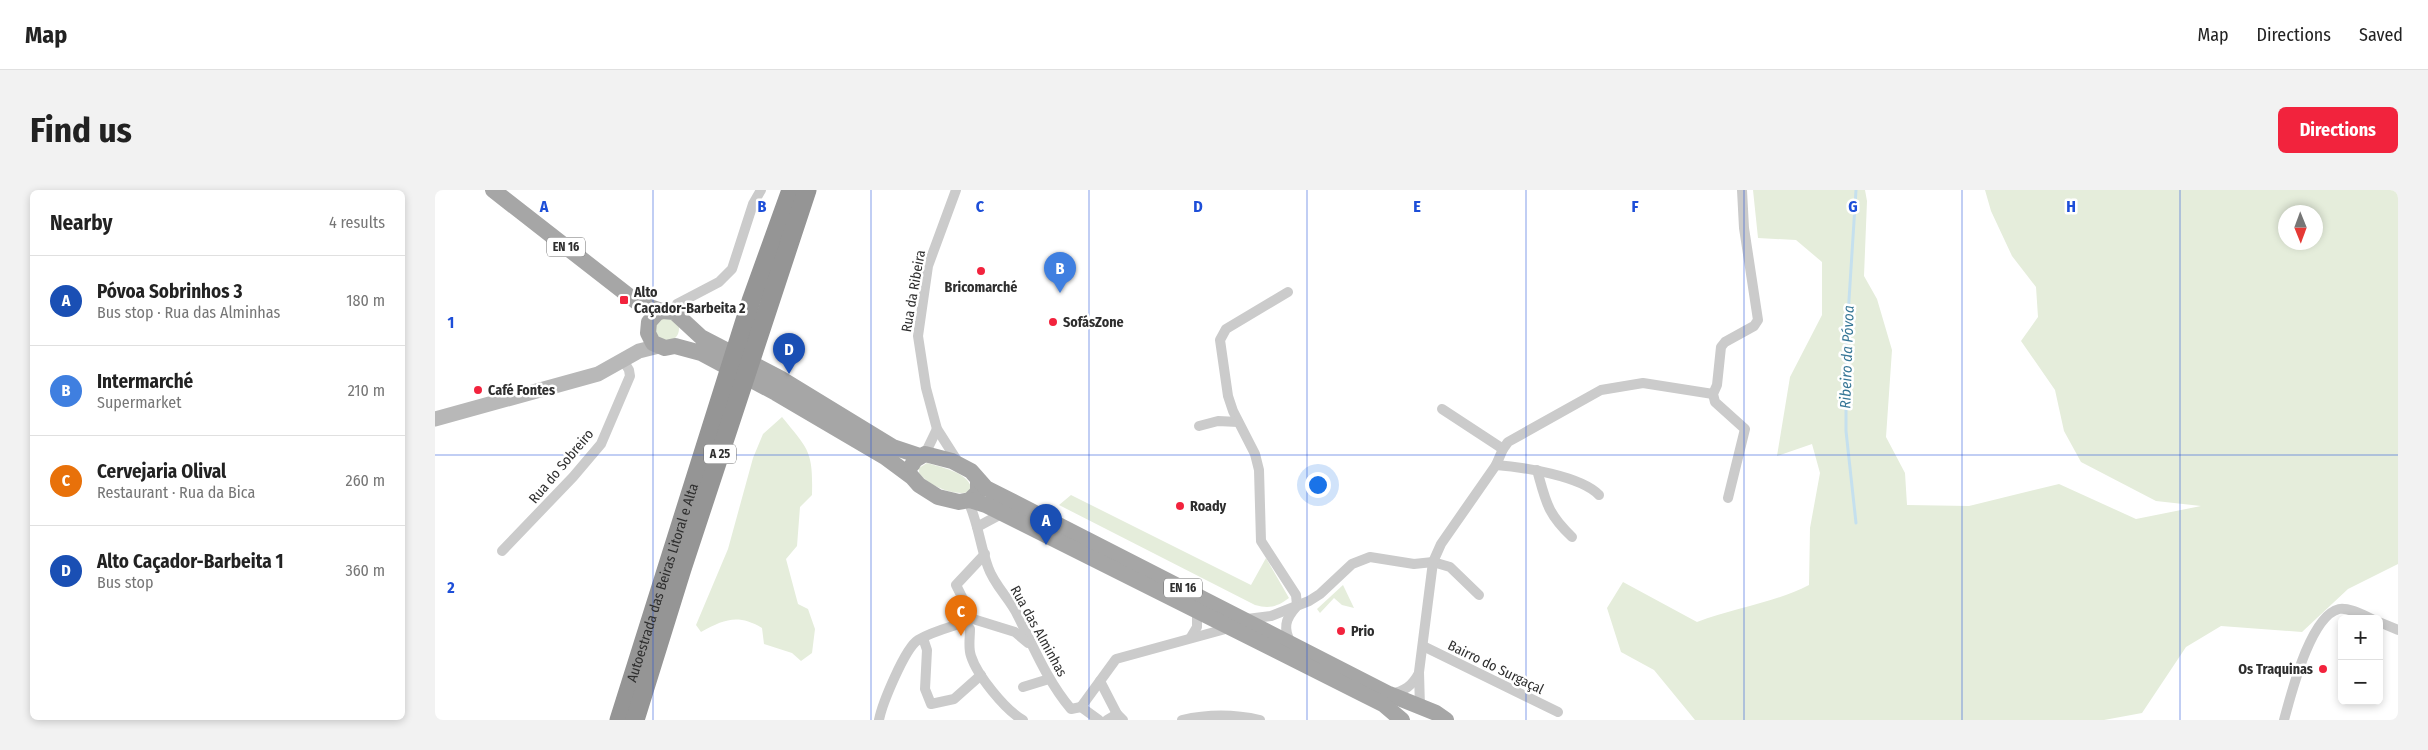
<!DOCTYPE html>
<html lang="en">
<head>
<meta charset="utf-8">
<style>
  body { margin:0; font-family:"Fira Sans Condensed",sans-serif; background:#f2f2f2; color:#222 }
  .controls { position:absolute; right:15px; bottom:15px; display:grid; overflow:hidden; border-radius:8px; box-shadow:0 2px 8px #0003 }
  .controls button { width:45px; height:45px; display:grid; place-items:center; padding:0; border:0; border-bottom:1px solid #e0e0e0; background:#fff; color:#222; font:25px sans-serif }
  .compass { position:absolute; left:1843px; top:15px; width:45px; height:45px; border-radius:50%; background:#fff; box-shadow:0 2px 8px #0003; rotate:179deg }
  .you { position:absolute; left:882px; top:294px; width:18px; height:18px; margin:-12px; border:4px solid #fff; border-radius:50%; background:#1a73e8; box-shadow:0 0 0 8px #1a73e833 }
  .badge { display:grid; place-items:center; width:32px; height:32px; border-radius:50%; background:#f2233d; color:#fff; font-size:16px; font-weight:700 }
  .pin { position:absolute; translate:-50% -41px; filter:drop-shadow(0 1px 2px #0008) }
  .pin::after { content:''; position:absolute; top:26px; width:18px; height:15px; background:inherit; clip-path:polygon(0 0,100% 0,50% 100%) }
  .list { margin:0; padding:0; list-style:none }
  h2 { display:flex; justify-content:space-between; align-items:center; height:65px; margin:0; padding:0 20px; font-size:21px }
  h2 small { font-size:16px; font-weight:400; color:#767676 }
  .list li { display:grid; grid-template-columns:32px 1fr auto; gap:15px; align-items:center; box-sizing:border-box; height:90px; padding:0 20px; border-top:1px solid #e0e0e0 }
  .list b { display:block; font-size:19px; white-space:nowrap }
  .list p { margin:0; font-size:16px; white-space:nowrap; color:#767676 }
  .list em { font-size:16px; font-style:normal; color:#767676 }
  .map { position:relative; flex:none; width:1963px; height:530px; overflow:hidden; border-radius:8px }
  header { display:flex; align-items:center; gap:30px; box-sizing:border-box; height:70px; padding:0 25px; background:#fff; border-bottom:1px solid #e0e0e0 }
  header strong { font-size:24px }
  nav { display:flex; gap:28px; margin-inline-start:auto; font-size:18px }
  .intro { display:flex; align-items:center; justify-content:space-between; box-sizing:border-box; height:120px; padding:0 30px }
  h1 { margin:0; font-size:35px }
  .button { padding:12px 22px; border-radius:8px; background:#f2233d; color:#fff; font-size:18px; font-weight:700 }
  main { display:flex; gap:30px; padding:0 30px }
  aside { flex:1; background:#fff; border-radius:8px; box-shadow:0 2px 8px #0003 }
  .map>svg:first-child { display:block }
  .green { fill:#e5eddb; fill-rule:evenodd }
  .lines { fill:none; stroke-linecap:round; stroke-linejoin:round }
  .stream { stroke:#c5e0ee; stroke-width:3 }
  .street { stroke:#cbcbcb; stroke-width:10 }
  .secondary { stroke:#b8b8b8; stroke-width:15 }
  .primary { stroke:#a6a6a6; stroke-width:16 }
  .highway { stroke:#959595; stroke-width:19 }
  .grid { fill:none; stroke:#1d4ed8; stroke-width:1; stroke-opacity:0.55 }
  .poi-dot { fill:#f2233d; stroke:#fff; stroke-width:2 }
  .labels { text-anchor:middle; stroke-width:5; stroke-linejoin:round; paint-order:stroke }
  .shield { fill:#fff; stroke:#6d6d6d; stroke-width:1 }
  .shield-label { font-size:12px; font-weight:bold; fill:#2e2e2e }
  .poi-label { font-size:14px; font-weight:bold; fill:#2e2e2e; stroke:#fff; text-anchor:start }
  .street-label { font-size:14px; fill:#2e2e2e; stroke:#fff }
  .water-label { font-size:15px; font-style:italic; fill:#367696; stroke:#fff }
  .grid-label { font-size:16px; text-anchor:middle; font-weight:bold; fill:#1d4ed8; stroke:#fff; stroke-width:5; stroke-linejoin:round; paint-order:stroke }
</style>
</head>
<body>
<header>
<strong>Map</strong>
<nav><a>Map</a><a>Directions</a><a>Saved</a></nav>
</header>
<div class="intro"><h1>Find us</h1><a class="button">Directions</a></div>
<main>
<aside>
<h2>Nearby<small>4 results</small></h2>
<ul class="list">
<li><span class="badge" style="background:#1a4fb4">A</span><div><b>Póvoa Sobrinhos 3</b><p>Bus stop · Rua das Alminhas</p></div><em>180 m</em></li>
<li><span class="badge" style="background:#3f7fe0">B</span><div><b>Intermarché</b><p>Supermarket</p></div><em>210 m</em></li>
<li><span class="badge" style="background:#e8710a">C</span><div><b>Cervejaria Olival</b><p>Restaurant · Rua da Bica</p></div><em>260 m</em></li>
<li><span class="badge" style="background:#1a4fb4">D</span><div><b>Alto Caçador-Barbeita 1</b><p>Bus stop</p></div><em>360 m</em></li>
</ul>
</aside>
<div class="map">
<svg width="1963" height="530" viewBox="0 0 1963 530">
  <rect width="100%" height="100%" fill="#fff"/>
  <!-- green -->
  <g class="green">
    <path d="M1318,0H1430L1432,11L1429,86L1442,109L1457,160L1451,247L1470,283L1472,315L1534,316L1624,294L1701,329L1766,316L1721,311L1646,272L1629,241L1620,200L1586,151L1603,127L1601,97L1577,66L1556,21L1550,0H1963V374L1913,399L1867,442L1786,436L1751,457L1707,523L1669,530H1260L1219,480L1186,462L1172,418L1188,392L1262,432C1299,418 1339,413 1374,395L1375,338L1385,283L1377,254L1342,266L1355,187L1387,125V72L1361,50L1323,48ZM1850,22H1880V52H1850Z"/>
    <circle cx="232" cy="139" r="12"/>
    <path d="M347,227C374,260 378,261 377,305L365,317L362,356L351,369L363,414L373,419L380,439L377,463L366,471L357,463L329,454L327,438C303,424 290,429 266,442L261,435L293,359L318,268L328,244Z"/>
    <path d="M492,273C505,277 532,282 536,297L534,302C518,306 494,296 484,283V278Z"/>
    <path d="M636,305L816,395L831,368L854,408C842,417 834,419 820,415L624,315Z"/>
    <path d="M908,395L919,418L907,415L899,408L885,423L882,419Z"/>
  </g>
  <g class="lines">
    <!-- stream -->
    <path class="stream" d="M1421,333L1411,241V157L1421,0"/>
    <!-- street -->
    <g class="street">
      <path d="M521,0L493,76L483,146L491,198L502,239L523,272"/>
      <path d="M853,102L791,139L785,150L793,206L798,221L820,264L824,280L826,351L861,405L862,415"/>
      <path d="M239,122L242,114L284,92L297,79L318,14L326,0"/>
      <path d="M1007,219L1068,259"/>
      <path d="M764,236L783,231L803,232"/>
      <path d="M490,264L502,239"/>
      <path d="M1061,275C1088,277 1146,286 1164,305"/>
      <path d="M1102,280C1111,312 1112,323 1137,347"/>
      <path d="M1293,308L1310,239L1280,212L1278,204L1282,195L1286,157L1290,152L1319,136L1323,130L1309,38L1307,0"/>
      <path d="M533,311C543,332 545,355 553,377C559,395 575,409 583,426C599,458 613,492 636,519L646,517"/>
      <path d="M542,337L568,323"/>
      <path d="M67,361L138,287L166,254L195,186L194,180L188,170"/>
      <path d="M538,429L521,395L550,364"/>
      <path d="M538,429L580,442L593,453"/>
      <path d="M812,429L836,426L874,411L885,404L917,374L935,367L979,374L998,372L1015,377L1044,405"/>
      <path d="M529,432L535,439C535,448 533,458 536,466C542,485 570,520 588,530"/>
      <path d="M1944,432L1963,440"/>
      <path d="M756,447L762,437V421"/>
      <path d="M488,448L492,460L490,499L496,514L519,509L546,485"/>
      <path d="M856,453C848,439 850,429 861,417"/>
      <path d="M988,456L1123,522"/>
      <path d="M665,491L681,469L794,438"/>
      <path d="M588,497L614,489"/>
      <path d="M955,504C970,501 977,496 984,483"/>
      <path d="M646,517L665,491L682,524"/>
      <path d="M646,517L664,530"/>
      <path d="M985,518L984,482L998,372L1006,354L1061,275L1068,259L1073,252L1166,200L1208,193L1278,204"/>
      <path d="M444,530C447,514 470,458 483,450C499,440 521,436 538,429"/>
      <path d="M672,530L682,524L688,530"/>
      <path d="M747,530C773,524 799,524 825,530"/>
      <path d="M1849,530C1856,505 1875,426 1904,419C1913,417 1928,425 1937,429"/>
    </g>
    <!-- secondary -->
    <path class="secondary" d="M0,229L163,184L204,161L224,156"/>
    <!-- primary -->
    <g class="primary">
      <path d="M58,0L203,113L227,121"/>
      <path d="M485,266L458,257L345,188L266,147L239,122L227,121L222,123L214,132L213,143L218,153L230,158L240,156L266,163L341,203L450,267L477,287L484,295L503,307L524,312L535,310L543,302V290"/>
      <path d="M477,275L480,270L490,264L517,271L536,281L551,298L954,504L1001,523L1011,530"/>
      <path d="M535,310L551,315L930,505L948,514L967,530"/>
    </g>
    <!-- highway -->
    <g class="highway">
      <path id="s1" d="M184,530L316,111L356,0"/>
      <path d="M200,530L247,379L372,0"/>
    </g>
  </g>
  <!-- grid -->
  <path class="grid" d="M218,0V530M436,0V530M654,0V530M872,0V530M1091,0V530M1309,0V530M1527,0V530M1745,0V530M0,265H1963"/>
  <!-- markers -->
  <g class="poi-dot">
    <circle cx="546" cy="81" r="5"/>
    <rect x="184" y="105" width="10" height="10" rx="2.5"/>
    <circle cx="618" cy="132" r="5"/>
    <circle cx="43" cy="200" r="5"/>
    <circle cx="745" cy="316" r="5"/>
    <circle cx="906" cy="441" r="5"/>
    <circle cx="1888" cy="479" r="5"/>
  </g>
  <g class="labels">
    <!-- shield labels -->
    <g class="shield">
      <rect x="112" y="47.5" width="38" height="19" rx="4"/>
      <rect x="269" y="254.5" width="32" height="19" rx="4"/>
      <rect x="729" y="388.5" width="38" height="19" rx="4"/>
    </g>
    <g class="shield-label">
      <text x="131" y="61">EN 16</text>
      <text x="285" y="268">A 25</text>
      <text x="748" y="402">EN 16</text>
    </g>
    <!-- poi labels -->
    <g class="poi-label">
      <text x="546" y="102" text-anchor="middle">Bricomarché</text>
      <text x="199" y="107">Alto<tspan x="199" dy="16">Caçador-Barbeita 2</tspan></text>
      <text x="628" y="137">SofásZone</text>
      <text x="53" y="205">Café Fontes</text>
      <text x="755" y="321">Roady</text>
      <text x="916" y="446">Prio</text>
      <text x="1878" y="484" text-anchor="end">Os Traquinas</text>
    </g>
    <!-- street labels -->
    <g class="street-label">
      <text transform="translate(478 101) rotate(-80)" y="5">Rua da Ribeira</text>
      <text transform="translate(126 276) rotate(-50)" y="5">Rua do Sobreiro</text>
      <text dy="5" stroke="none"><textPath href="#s1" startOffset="144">Autoestrada das Beiras Litoral e Alta</textPath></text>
      <text transform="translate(604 441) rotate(61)" y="5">Rua das Alminhas</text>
      <text transform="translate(1061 477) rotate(26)" y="5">Bairro do Surgaçal</text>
    </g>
    <!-- water labels -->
    <g class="water-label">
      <text transform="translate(1412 167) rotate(-88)" y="5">Ribeiro da Póvoa</text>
    </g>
  </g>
  <g class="grid-label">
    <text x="109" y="22">A</text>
    <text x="327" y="22">B</text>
    <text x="545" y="22">C</text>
    <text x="763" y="22">D</text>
    <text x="982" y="22">E</text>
    <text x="1200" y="22">F</text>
    <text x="1418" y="22">G</text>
    <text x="1636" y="22">H</text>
    <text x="16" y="138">1</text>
    <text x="16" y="403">2</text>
  </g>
</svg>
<div class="controls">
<button>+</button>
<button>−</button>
</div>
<svg class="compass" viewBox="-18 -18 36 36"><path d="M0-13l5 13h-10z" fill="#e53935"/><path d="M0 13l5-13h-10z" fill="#767676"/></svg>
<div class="you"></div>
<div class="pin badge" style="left:611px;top:355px;background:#1a4fb4">A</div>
<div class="pin badge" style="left:625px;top:103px;background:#3f7fe0">B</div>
<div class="pin badge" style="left:526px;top:446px;background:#e8710a">C</div>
<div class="pin badge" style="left:354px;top:184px;background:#1a4fb4">D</div>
</div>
</main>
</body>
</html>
